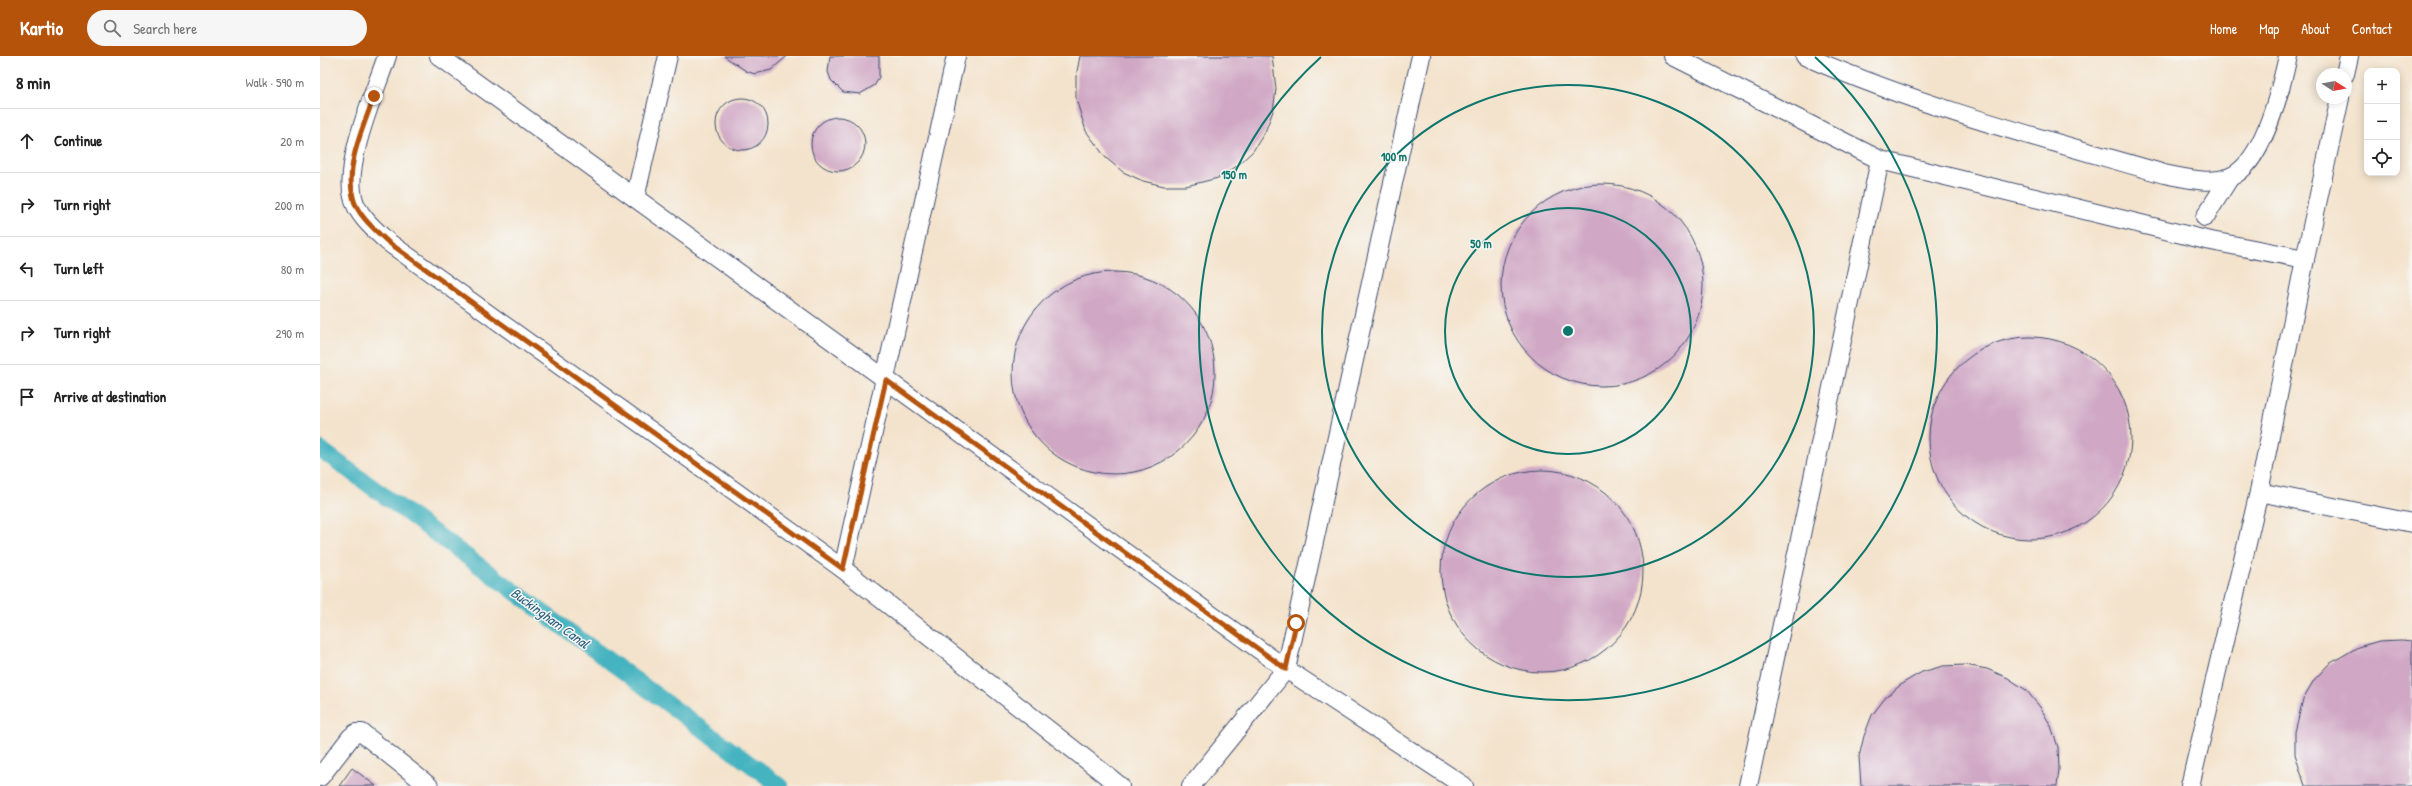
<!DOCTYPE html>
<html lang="en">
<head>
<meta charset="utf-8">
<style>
  body { margin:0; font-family:"Patrick Hand",sans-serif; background:#f6f6f6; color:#222 }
  .controls { position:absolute; right:12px; top:12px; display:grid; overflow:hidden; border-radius:8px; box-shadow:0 2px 10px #0003 }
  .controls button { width:36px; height:36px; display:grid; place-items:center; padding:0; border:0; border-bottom:1px solid #e0e0e0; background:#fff; color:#222; font:20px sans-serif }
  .compass { position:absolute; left:1996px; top:12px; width:36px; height:36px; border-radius:50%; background:#fff; box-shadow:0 2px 10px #0003; rotate:101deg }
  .stop { position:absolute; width:12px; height:12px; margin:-9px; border:3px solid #b45309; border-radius:50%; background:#fff }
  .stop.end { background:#b45309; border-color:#fff; box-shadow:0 1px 4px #0008 }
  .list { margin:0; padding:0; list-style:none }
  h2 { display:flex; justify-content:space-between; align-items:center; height:52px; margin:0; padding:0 16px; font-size:17px }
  h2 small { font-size:13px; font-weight:400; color:#767676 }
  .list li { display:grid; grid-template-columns:26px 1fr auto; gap:12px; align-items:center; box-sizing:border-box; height:64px; padding:0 16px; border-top:1px solid #e0e0e0 }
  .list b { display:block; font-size:15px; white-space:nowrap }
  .list em { font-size:13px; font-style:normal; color:#767676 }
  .icon { flex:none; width:22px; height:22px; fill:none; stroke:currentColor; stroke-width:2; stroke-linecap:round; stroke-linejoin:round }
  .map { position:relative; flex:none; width:2092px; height:730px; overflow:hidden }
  header { display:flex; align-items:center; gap:24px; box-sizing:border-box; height:56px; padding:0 20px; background:#b45309; color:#fff }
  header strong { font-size:19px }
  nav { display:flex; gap:22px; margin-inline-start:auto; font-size:14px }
  .search { width:280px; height:36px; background:#f6f6f6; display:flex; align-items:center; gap:10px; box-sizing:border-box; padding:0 14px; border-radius:22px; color:#767676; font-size:15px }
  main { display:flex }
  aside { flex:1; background:#fff }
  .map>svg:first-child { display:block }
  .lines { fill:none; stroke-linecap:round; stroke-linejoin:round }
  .canal { stroke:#44b3c0; stroke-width:17 }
  .building { fill:#d0a7c5 }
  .minor-casing { stroke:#3c4a6e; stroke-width:20 }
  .minor { stroke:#fff; stroke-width:18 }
  .route { stroke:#b45309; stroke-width:5 }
  .ring { fill:none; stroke:#0f766e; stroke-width:2 }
  .labels { text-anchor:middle; stroke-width:3; stroke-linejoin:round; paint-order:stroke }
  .water-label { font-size:14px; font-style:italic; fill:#295d80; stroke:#f6f6f2 }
  .centre { fill:#0f766e; stroke:#f6f6f2; stroke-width:2 }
  .ring-label { font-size:12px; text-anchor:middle; font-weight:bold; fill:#0f766e; stroke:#f6f6f2; stroke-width:3; stroke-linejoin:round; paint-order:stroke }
</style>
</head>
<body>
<header>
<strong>Kartio</strong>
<div class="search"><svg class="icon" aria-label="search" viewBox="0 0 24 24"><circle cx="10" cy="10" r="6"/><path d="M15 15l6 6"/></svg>Search here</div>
<nav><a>Home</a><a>Map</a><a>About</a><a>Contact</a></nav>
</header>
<main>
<aside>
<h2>8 min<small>Walk · 590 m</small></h2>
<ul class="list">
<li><svg class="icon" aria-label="ahead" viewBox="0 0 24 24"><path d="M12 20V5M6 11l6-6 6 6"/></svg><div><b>Continue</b></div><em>20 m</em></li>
<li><svg class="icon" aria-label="right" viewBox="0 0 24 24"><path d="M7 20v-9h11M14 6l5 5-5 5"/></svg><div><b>Turn right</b></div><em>200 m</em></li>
<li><svg class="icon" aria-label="left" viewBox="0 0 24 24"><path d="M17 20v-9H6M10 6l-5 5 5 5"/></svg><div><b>Turn left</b></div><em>80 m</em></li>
<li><svg class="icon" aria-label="right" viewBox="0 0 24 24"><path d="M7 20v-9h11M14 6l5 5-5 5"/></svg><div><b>Turn right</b></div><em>290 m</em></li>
<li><svg class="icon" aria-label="arrive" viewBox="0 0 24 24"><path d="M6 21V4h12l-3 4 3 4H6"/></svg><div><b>Arrive at destination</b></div></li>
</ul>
</aside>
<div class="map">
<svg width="2092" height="730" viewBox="0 0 2092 730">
  <rect width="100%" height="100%" fill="#f6f6f2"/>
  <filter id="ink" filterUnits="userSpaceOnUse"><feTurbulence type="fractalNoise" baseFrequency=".025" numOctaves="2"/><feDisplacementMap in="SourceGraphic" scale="8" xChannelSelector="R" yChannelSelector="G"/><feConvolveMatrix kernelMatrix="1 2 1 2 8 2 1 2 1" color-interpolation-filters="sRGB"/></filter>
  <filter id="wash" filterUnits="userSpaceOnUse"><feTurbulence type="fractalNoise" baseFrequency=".012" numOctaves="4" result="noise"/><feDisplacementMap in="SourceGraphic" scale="16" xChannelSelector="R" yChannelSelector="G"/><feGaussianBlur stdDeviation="0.9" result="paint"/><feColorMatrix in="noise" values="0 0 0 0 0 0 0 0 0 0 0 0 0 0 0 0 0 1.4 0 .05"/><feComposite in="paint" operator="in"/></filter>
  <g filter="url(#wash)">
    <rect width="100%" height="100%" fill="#f4e3cc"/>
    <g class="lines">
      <!-- canal -->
      <path class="canal" d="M0,393L460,730"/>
    </g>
    <g id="blocks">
      <!-- building -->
      <g class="building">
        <path d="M404,0H467L451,14L435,18L426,15Z"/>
        <path d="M510,0H559V21L555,29L540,38L523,36L511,24L508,16Z"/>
        <path d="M760,0H952L956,33L953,55L945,76L933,95L917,110L898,122L866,130H844L823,125L803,116L786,102L766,75L756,43V21Z"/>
        <circle cx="422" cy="68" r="26"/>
        <circle cx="518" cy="88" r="27"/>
        <circle cx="1282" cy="229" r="101"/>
        <circle cx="794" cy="317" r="101"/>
        <circle cx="1710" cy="382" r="101"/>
        <circle cx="1222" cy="515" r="101"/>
        <path d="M2081,584L2092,585V730H1985L1975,698V676L1983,643L1994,624L2009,608L2038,591L2059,585Z"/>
        <path d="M1645,609L1667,613L1688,622L1706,634L1720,651L1731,670L1738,691L1739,713L1737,730H1541L1539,701L1544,680L1552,659L1566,641L1583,627L1602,616L1623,610Z"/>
        <path d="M32,712L56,730H19Z"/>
      </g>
    </g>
  </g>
  <g filter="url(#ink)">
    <use href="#blocks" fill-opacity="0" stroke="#3c4a6e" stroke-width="1"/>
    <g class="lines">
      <!-- minor casing -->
      <g class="minor-casing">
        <g id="minor">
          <path d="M67,0C55,36 24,106 33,141C36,158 56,175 68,186L523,513"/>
          <path d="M119,0L966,613L1144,730"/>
          <path d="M636,0L523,513L800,730"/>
          <path d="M1353,0L1560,104L1886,184L1985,203L1939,436L2092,467"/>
          <path d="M1485,0C1601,51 1723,83 1844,118C1865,122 1890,129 1910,121C1943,108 1961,32 1968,0"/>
          <path d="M2025,18L2029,0"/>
          <path d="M315,142L348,0"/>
          <path d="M1885,161L1910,121"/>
          <path d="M1985,203L2020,42"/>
          <path d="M0,721L31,681L36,677H42L109,730"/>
          <path d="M871,730L966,613L1101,0"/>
          <path d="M1428,730L1560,104"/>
          <path d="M1870,730L1939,436"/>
        </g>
      </g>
      <!-- minor -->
      <use href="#minor" class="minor"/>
    </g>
  </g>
  <g class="lines" filter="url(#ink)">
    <!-- route -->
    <path class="route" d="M54,40C44,71 25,108 33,141C36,158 56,175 68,186L523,513L566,324L966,613L976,567"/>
  </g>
  <!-- distance rings -->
  <g class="ring">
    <circle cx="1248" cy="275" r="123"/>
    <circle cx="1248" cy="275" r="246"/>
    <path d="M1495 1A369 369 0 1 1 1001 1"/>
  </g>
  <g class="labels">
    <!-- water labels -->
    <g class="water-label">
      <text transform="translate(230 562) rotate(36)" y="5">Buckingham Canal</text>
    </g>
  </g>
  <circle cx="1248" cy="275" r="6" class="centre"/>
  <g class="ring-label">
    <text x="1074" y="105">100 m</text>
    <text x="914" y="123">150 m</text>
    <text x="1161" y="192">50 m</text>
  </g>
</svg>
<div class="controls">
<button>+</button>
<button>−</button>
<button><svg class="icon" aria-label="locate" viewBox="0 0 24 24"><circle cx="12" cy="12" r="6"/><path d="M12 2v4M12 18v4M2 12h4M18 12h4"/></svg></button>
</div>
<svg class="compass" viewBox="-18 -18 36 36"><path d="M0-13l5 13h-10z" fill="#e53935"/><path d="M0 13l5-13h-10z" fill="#767676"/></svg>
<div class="stop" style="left:976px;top:567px"></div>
<div class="stop end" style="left:54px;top:40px"></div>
</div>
</main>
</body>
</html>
